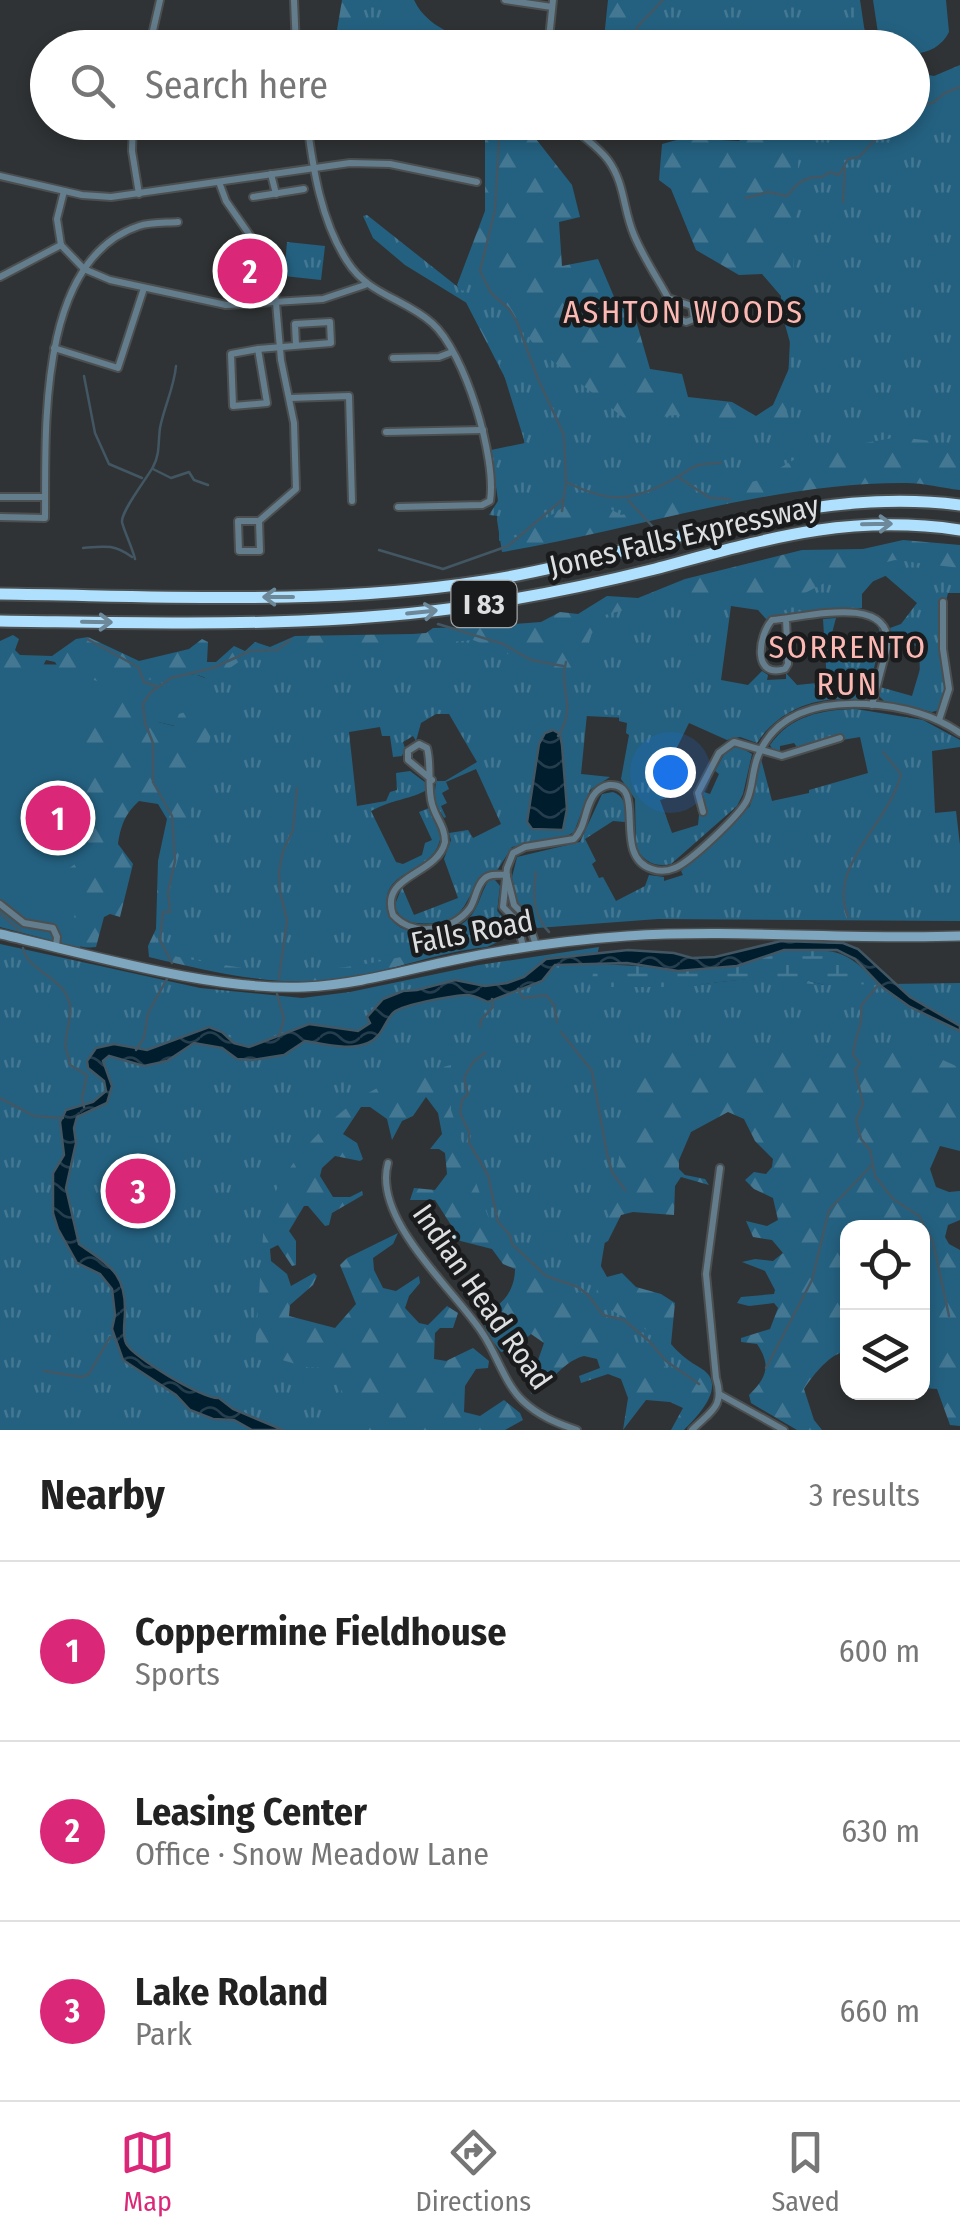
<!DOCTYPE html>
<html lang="en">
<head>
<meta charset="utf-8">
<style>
  body { margin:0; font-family:"Fira Sans Condensed",sans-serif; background:#f6f6f6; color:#222 }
  .controls { position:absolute; right:30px; bottom:30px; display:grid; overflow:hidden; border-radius:20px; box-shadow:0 5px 15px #0003 }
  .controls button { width:90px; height:90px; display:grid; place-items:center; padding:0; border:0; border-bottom:2px solid #e0e0e0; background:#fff; color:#222; font:50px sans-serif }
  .you { position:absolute; left:670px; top:772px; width:35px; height:35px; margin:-25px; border:8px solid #fff; border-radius:50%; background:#1a73e8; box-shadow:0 0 0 15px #1a73e833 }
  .badge { display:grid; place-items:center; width:65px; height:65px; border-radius:50%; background:#db2777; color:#fff; font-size:32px; font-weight:700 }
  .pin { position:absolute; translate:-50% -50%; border:5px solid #fff; box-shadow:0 2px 10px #0006 }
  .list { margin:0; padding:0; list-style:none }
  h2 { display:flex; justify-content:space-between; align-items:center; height:130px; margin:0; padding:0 40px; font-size:42px }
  h2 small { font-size:32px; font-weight:400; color:#767676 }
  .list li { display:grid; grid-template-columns:65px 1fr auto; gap:30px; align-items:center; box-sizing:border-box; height:180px; padding:0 40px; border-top:2px solid #e0e0e0 }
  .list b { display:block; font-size:38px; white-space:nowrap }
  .list p { margin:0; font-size:32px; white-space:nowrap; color:#767676 }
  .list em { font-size:32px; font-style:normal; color:#767676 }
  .icon { flex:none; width:55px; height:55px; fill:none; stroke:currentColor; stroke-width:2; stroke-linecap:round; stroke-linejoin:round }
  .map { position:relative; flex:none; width:960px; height:1430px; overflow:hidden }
  .search { position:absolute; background:#fff; box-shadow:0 5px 15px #0003; left:30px; right:30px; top:30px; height:110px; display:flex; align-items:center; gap:25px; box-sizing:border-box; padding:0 35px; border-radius:55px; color:#767676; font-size:38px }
  .sheet { height:670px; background:#fff }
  nav { display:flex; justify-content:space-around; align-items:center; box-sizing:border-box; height:140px; border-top:2px solid #e0e0e0; background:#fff; font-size:28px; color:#767676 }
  nav a { display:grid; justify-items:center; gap:5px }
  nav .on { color:#db2777 }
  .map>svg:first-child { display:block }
  .grass { fill:#246180 }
  .forest { fill:url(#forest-firs) }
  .wetland { fill:url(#wetland-marsh) }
  .park { fill:url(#park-tufts) }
  .water { fill:url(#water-waves); stroke:#425763; stroke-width:2.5 }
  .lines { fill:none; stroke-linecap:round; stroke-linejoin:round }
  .stream { stroke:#425763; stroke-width:2.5 }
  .street-casing { stroke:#4c4f50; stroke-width:10 }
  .secondary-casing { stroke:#4c4f50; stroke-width:12 }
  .highway-casing { stroke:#4c4f50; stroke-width:15 }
  .street { stroke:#647d8c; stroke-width:6 }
  .secondary { stroke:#7ea6be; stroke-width:9 }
  .highway { stroke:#afe1ff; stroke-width:11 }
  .oneway { stroke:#6c8899 }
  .labels { text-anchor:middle; stroke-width:9; stroke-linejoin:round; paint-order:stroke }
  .shield { fill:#1a1b1c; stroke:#a2a4a5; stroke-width:2.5 }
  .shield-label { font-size:28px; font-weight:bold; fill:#dddfe0 }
  .street-label { font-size:30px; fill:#dddfe0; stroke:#1a1b1c }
  .neighbourhood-label { font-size:32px; letter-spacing:2.5px; fill:#fcb8b2; stroke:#1a1b1c }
</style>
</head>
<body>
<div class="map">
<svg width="960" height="1430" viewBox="0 0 960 1430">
  <defs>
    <pattern id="forest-firs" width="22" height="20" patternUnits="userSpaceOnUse" patternTransform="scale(2.5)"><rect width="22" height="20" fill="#246180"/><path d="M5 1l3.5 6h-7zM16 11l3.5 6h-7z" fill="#437792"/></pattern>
    <pattern id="wetland-marsh" width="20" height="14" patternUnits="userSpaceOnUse" patternTransform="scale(2.5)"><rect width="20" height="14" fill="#246180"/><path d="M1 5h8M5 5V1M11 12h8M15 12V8" fill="none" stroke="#437792"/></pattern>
    <pattern id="park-tufts" width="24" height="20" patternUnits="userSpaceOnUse" patternTransform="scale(2.5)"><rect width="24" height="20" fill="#246180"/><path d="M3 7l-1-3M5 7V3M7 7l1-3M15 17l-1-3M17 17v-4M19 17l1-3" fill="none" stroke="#437792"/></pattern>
    <pattern id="water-waves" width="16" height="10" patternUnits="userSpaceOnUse" patternTransform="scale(2.5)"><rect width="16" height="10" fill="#001d2e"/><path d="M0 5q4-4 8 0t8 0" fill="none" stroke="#253d4c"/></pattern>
  </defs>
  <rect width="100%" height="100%" fill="#303335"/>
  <!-- grass -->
  <g class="grass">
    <path d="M873,0H946L949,32C942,46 929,53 913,54L912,48L888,47L878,33Z"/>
    <path d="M0,664L107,665L178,679L195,674L218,684L565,682L627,718L459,710L175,726L158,722L146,710L80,948L0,927Z"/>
  </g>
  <!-- forest -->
  <g class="forest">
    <path d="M342,0H414C429,32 468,40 499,47H342L337,30Z"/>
    <path d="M608,0H860L867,47L603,48Z"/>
    <path d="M960,65V490C942,488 924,483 906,483C773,482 634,530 502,552L497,520L500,456L525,447L519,405L457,285L485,211V123H535L529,130L572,185L580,217L559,222L562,266L598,259L615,299L637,324L650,369L682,374L688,397L732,402L756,416L773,405L794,357L781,310V296L762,274L739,275L696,250L671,189L659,180L662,144L684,138L739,141L756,123L912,122L913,72L934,76Z"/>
    <path d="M903,540L960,545V587L953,586L940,598L920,678L918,602L892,573L867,584L731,605L658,678L218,685C212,682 202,675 196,675C177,673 148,688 123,687C103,686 89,672 69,684L55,662L46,660L35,681L0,683V641L13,635L19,639L15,650L20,655L52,656L76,639L88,637L139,661L189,649L202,639L208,642L207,662H216L234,646L245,651L255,642L270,647L295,636L413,634L426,633L433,628L476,627L491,622L502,625L541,622L560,612L578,614L607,596L638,598L685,579L802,550L863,549Z"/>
    <path d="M118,699L160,710L158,722L174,726L179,714L201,707L222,714L348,732L353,817L389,924C437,945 452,931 495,908L512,930L504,939L487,947C438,952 391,971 342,979C276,988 212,972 149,957L148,946L156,929L158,861L167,819L158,804L139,801C125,814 121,825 118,844L133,864L120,917L110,914L104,917L96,947C52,953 82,902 84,882L80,873L68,869L89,854L76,729L77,708Z"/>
    <path d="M784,975C844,987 901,1012 960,1031V1151L940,1146L930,1169L936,1187L949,1192L960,1191V1220L948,1225L945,1237L949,1244L960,1250V1426L950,1425L937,1389L923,1388L922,1228H848L847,1352C832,1351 813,1375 804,1389L814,1420L822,1430H797L751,1403L749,1395C766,1378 772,1366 757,1344L741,1342V1338L770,1329L778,1308L774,1303L749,1306L737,1303L741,1297L774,1294L775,1290L765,1271L742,1262L755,1259L773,1261L783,1253L772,1240L753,1237L746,1221L767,1226L778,1220L773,1198L754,1189L745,1180L754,1172L766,1174L772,1167L773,1159L755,1141L744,1119L728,1112L691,1132L679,1160V1169L685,1175L705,1179L709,1185L681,1177L675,1186L674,1215L633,1212L621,1215L608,1241L592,1250L607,1277L622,1273L636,1287L661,1294L675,1303L671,1344C681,1356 689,1361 702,1369C728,1386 697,1417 684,1430H671L683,1408L670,1402L646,1400L623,1430L628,1398L621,1379L608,1374L581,1383L579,1376L600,1368L597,1359L584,1356C560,1362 548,1389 531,1394L529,1382L525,1380V1366L537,1363L544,1343L531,1334L513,1350L501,1352L488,1335L480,1313C501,1309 515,1291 515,1269L503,1264L492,1249L449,1238L439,1246L432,1244L436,1237H448L451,1225L435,1200H410L414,1188L435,1190L447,1174L445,1153L439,1149H430L442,1134L438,1113L426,1097L413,1116L402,1121L392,1140L387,1119L370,1107H361L343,1134L357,1143L363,1159L360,1161L335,1156L322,1168L320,1176L333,1197H350L362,1191L363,1195L332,1213L329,1225L325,1226L308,1206H304L289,1231L296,1241V1265L292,1266L278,1245L270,1249L271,1261L287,1274L291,1286L314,1273L317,1276L313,1285L290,1305L289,1316L335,1328L356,1304L340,1265L347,1258L398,1233L393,1244L373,1258L374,1270L383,1288L396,1291L419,1276L420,1283L409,1296L405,1308L419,1323L428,1325L447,1306L458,1313L453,1328H440L435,1333L434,1359L446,1361L473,1348L489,1361L488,1368L476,1369L465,1386L464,1412L480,1416L504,1400L520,1413L523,1420L505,1430H283L127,1134L710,983Z"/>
  </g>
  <!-- wetland -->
  <path class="wetland" d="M784,950C839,950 843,947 882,987L859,999C802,971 771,977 710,983L70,1161L566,963C647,963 706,981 784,950Z"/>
  <!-- park -->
  <g class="park">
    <path d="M349,0H403L452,47H355Z"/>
    <path d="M646,0H853L859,47H641Z"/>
    <path d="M913,99L960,102V455L932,441L898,437L804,454L759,480L621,515L584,494L517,537L499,541V516L489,515L498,501L491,450L525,443L504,375L470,305L405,265L373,238L363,216L367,215L463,291L481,267L536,348L630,423L673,415L786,426L800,123L912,122Z"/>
    <path d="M287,242L325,246L321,280L284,276Z"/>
    <path d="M895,560L960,568V593H948L946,601H939L938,645L945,692L939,710L932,712L884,701L879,696L880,687L912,696L926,649L893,639L890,628L901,624L917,603L881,572L862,594V608L766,619L758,610L731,606L721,680L748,685L762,671L768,675L767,680L786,679V673L797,685L827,682L823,619L836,618L828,648L873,661L881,637L877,622L883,634L882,647H879L874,668L877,669C874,678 873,695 865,699C859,701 847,698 840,699C806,700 776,714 757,743L740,737L727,740L689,723L662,778L689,791L660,800L672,833L698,825L699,815L706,813L702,796L704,792L710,794L719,774L715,771L726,751L738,746L752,754L743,794L737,806L671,864C656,868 642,861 636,847L635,799L621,779L629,735L626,733L627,723L619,721V715L587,714L581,774L610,777L590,790L574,832L565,837L512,847L496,872C465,875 476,919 436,923C424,924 414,924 403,920L394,907L402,887L414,915L458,898L444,859L451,840L449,833L468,830L473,838L501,824L476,769L446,782L449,789L442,793L447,803L441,806L446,817L444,818L434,801L436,781H445L477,762L449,714H436L421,723L416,741L413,736L403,742L405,748L402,756L393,757L390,736H382L380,727L349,732L357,806L386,801L390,792L397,790L396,773L410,771L426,783L425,791C407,800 394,799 371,811L396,862L403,864L422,855L425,843L432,840L419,812L429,808L441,835C435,874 391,867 387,898C381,940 443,940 466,921C479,910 480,893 489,880H495L500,886L496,921L511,922L513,932C445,946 351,974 283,971C239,970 196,960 153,952L215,720L189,682L146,687V680L155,679V666L213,680L247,656L291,651L329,653L473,640L553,672H572L601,616L666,599L805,593L844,573Z"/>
    <path d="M856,709L923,720L960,740V747L932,751L935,813L956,811L960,845V921L658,919L537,928L531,915L517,904L512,877L517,857L580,842L602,794L613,792C627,797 625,809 625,822L613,821L585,839L596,861L592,864L599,878L603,877L616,901L645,886L649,875L664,877V881L683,875L681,871L750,806L761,759L772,801L809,793V790L868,773L860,737L842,740L836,735L797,747L794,743L780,746V752L772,749L770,745C791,715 822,710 856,709Z"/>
    <path d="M0,944L200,988L302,998L350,992L479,965L599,947L590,987H687L758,978L821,985L960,983V1068L892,1036L888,1055L638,1044L595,1301L661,1338L693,1373L686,1388L648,1349L564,1301L510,1258L487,1214L451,1110V1065C425,1072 394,1078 370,1092C327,1117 277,1172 264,1221L255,1352L306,1367L330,1368L362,1430H0Z"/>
  </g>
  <!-- water -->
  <g class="water">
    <path d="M553,730L560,734L562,745L567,809L563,830L532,829L527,822L539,744L545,733Z"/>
    <path d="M781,941L843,943L858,949L910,997L960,1026V1031L910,1007L882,987L855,959L837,950H784L737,966L678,971L627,963L555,965L542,981L488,1002C481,999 474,995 466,995C452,996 398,1005 392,1014C383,1025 382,1037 368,1043C350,1051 323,1044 305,1041L284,1055L253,1060L237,1059L222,1048L194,1043L167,1061L144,1066L109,1056L103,1061L112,1086L107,1103L77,1117L74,1128L76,1143L66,1188L79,1244C108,1265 126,1272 125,1312C125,1322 122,1334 126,1343C131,1356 204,1400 219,1398L233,1409L283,1430H252L234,1420L213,1419L190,1410L176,1395L123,1360L112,1329L115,1315L112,1289L100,1274L77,1263L58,1229L53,1213V1173L64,1155L60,1122L66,1110L93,1102L106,1091L104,1081L88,1068L87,1061L96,1048L114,1044L147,1050L209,1027L222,1032L234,1043L249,1047L309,1024L358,1031L370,1023L367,1017L383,999L403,991L417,990L455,980L485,986L507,983L524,977L546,959L628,950L674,953L692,958L715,957Z"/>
  </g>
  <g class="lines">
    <!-- stream -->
    <g class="stream">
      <path d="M629,48L638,26L663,0"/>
      <path d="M916,108L934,102L945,93L960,87"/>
      <path d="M500,122L495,210L480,271L491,293L509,309L517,322L538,379L564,435L566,482L562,511"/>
      <path d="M845,122L868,129L880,122"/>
      <path d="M746,198L768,192L787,196C798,182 806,176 822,177L830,172L839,175L848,159L859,157L892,122"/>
      <path d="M843,202L845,169"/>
      <path d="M84,376L95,433L109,464L142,478"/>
      <path d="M153,469L171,478L189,472L194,480L208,485"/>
      <path d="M678,477L710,498L730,499"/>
      <path d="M566,482C607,502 629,503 670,481C696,468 687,464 721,463"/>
      <path d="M628,500L654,528"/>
      <path d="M83,548C105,546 114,544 132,557"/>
      <path d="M379,550L443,569L508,546L562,500"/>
      <path d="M135,559C132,547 124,531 122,522C121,511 147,478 153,467C160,455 158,442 160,428C164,407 174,388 176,366"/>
      <path d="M438,624L503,644L531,660L563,666"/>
      <path d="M87,639L138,667L144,682L156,686"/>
      <path d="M558,736C578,706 558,689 566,662"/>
      <path d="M536,872C533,894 532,915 549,932"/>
      <path d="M0,913L20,931"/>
      <path d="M848,917C827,864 889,825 901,774L883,752"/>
      <path d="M23,948C27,969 54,974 66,994C77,1014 63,1030 66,1049C67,1054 70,1059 70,1065L87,1075L82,1099L84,1107"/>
      <path d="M172,963L160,940L163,912H170L168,892L175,861L172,816L153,782V743L145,723L143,704L150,693L171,678L213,668L250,651L277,650L290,640"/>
      <path d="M279,978L287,920L280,892L279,871L283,851L293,830L297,788"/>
      <path d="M879,984L861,1006C863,1031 855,1033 853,1055L860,1063L855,1070L863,1104L856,1120L861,1139L870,1150L875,1176L893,1199L919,1216L933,1242L949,1316"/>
      <path d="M518,989L523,998L546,995L554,1005L557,1022"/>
      <path d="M277,994L284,1019L279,1036"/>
      <path d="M480,1027L481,1020L493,1007L492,999"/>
      <path d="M561,1032L592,1071L607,1154L612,1172L625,1190"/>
      <path d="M136,1050L144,1038L148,1013L167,979"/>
      <path d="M485,1053L473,1062L464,1078L468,1094L462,1100L460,1113L469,1132V1143L488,1175L498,1222L510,1235L512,1244L546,1276L578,1287L588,1295L603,1315L624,1320L650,1342L666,1361L699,1384"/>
      <path d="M0,1098L34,1116L63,1118"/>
      <path d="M766,1368L812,1280L829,1210L871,1166"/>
      <path d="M44,1371L82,1377L89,1374L110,1337H114"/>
    </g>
    <!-- street casing -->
    <g class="street-casing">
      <g id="street">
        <path d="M294,0L296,48"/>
        <path d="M505,0L552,7"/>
        <path d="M149,48L160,0"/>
        <path d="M548,48L553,0"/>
        <path d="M133,122L132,151L139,194"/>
        <path d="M307,122C313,169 321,221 347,261C368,295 404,298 432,323C465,352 497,459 490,501L482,505L398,507"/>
        <path d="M567,122C580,136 597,145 608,160C625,183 623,210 634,235C646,264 666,290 679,319L686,322L694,319L692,306L671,299"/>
        <path d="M271,174L276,194"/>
        <path d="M0,176L82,195L111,197L350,163L390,164L477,182"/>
        <path d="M219,182L226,201L265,257L274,280L281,360L294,423L296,489L259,521H238L239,551H260L259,521"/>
        <path d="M64,191L57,219L61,245L84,269L110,280L226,305L323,299L365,285"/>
        <path d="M253,197L304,189"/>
        <path d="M0,277L61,245"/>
        <path d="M54,348L118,368L144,288"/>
        <path d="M258,349L231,354L233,406L267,403L258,349L331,343L330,322L295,324L296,345"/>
        <path d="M393,358L439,357L452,352"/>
        <path d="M290,398L349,396L352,501"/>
        <path d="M386,432L483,430"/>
        <path d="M0,497H45"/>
        <path d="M0,517L45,518C46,433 36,260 139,226C151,222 165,223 178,222"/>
        <path d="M786,619L788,664L785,669C752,679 758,636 772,620C804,618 889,593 888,644L872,705"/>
        <path d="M939,720L949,689L943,649V602"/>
        <path d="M432,780L408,760V751L419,744L427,748C432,767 427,787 432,804C436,819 445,826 445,842C437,876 379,874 393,915C414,938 453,931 470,908C476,899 476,886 484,879C490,873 499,875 507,875"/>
        <path d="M703,812L698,793L719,753L734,742L782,756L840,738"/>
        <path d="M507,877L514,905L527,918L536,945"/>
        <path d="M0,904L24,923L53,928L57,937L56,946"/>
        <path d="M523,947L517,921L503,907L507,868L513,853L525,847L574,839C587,826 584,805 596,792C600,788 604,786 609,785C649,782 610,856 652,869C660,872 668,871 675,868C690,862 740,815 747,800C753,787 752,770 758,756C776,711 823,702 866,704C899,706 933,714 960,733"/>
        <path d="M388,1163C372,1220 455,1290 483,1334C497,1355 505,1384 523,1401C539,1416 556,1423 577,1430"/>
        <path d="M721,1395L784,1430"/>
        <path d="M692,1430C711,1411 725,1407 716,1378L706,1274L720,1168"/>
      </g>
    </g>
    <!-- secondary casing -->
    <g class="secondary-casing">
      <path id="secondary" d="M0,934C92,955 212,991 305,987C355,985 406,970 454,960C511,948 569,940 627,936C738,929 849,940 960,936"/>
    </g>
    <!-- highway casing -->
    <g class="highway-casing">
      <g id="highway">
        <path d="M0,594C161,596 324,606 484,581C644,556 797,484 960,505"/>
        <path d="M0,621C162,623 324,629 484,604C542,595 599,583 655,569C763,540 846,513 960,530"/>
      </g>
    </g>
    <!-- street -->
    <use href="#street" class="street"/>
    <!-- secondary -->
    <use href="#secondary" class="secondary"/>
    <!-- highway -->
    <use href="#highway" class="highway"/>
  </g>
  <!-- one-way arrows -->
  <defs><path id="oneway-shaft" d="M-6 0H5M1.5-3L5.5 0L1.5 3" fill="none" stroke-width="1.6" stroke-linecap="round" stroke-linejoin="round" transform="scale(2.5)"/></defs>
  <g class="oneway">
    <use href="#oneway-shaft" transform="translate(877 524) rotate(-1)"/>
    <use href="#oneway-shaft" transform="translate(278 597) rotate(180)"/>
    <use href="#oneway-shaft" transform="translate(422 612) rotate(-6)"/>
    <use href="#oneway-shaft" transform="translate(97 622) rotate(1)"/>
  </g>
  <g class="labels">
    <!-- shield labels -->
    <rect class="shield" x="451.5" y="581" width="65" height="46" rx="8"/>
    <g class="shield-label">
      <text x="484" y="614">I 83</text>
    </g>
    <!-- street labels -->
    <g class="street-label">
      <text transform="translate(684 536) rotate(-13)" y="10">Jones Falls Expressway</text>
      <text transform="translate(472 932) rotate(-11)" y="10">Falls Road</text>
      <text transform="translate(482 1297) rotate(55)" y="10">Indian Head Road</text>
    </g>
    <!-- neighbourhood labels -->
    <g class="neighbourhood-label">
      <text x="684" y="323">ASHTON WOODS</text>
      <text x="848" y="658">SORRENTO<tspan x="848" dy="37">RUN</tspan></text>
    </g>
  </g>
</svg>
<div class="controls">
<button><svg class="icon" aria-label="locate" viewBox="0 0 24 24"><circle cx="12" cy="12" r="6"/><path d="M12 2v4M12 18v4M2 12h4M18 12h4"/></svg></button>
<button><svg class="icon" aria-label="layers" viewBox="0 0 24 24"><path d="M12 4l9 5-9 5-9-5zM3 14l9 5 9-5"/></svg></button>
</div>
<div class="you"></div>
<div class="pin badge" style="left:58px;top:818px">1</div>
<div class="pin badge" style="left:250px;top:271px">2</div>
<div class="pin badge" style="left:138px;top:1191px">3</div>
<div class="search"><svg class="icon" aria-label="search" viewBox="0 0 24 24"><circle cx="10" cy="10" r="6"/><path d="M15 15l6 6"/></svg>Search here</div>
</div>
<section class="sheet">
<h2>Nearby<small>3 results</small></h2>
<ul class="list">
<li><span class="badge">1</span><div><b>Coppermine Fieldhouse</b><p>Sports</p></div><em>600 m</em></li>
<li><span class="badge">2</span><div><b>Leasing Center</b><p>Office · Snow Meadow Lane</p></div><em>630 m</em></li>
<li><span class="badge">3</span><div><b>Lake Roland</b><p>Park</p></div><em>660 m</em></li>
</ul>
</section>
<nav>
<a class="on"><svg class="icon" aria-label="map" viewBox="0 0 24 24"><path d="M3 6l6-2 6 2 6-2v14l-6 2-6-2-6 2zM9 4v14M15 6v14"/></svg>Map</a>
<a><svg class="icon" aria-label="directions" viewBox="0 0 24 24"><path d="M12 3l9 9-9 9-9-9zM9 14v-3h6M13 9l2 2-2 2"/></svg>Directions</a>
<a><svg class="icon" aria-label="saved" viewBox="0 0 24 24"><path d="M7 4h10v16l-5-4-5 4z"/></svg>Saved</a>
</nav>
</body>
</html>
